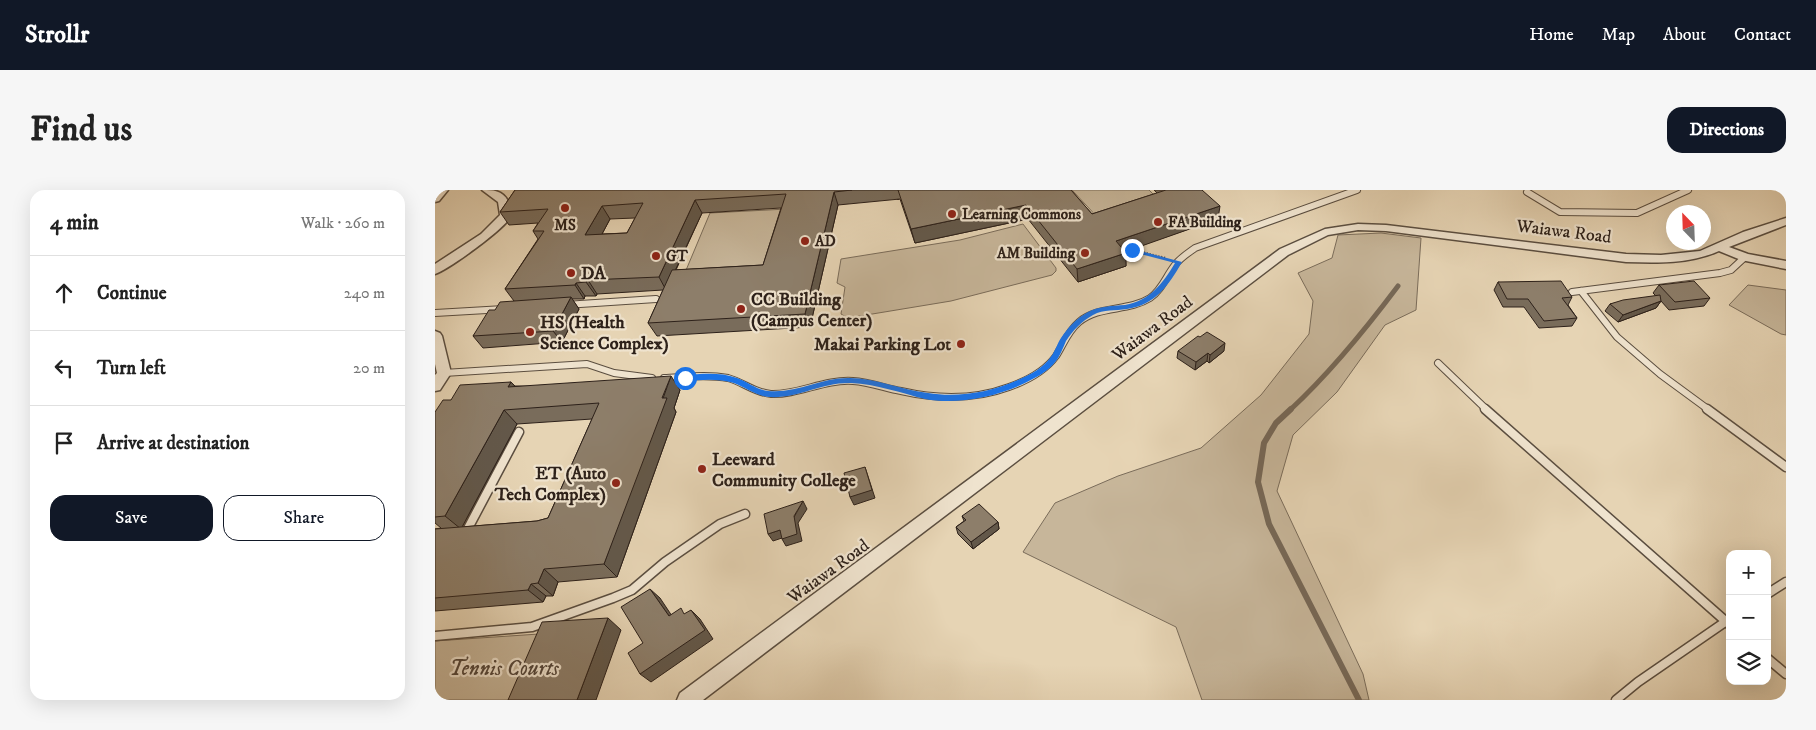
<!DOCTYPE html>
<html lang="en">
<head>
<meta charset="utf-8">
<style>
  body { margin:0; font-family:"IM FELL DW Pica",serif; background:#f6f6f6; color:#222 }
  .controls { position:absolute; right:15px; bottom:15px; display:grid; overflow:hidden; border-radius:10px; box-shadow:0 5px 20px #0002 }
  .controls button { width:45px; height:45px; display:grid; place-items:center; padding:0; border:0; border-bottom:1px solid #e0e0e0; background:#fff; color:#222; font:25px sans-serif }
  .compass { position:absolute; left:1231px; top:15px; width:45px; height:45px; border-radius:50%; background:#fff; box-shadow:0 5px 20px #0002; rotate:337deg }
  .stop { position:absolute; width:15px; height:15px; margin:-11px; border:4px solid #1a73e8; border-radius:50%; background:#fff }
  .stop.end { background:#1a73e8; border-color:#fff; box-shadow:0 1px 5px #0008 }
  .list { margin:0; padding:0; list-style:none }
  h2 { display:flex; justify-content:space-between; align-items:center; height:65px; margin:0; padding:0 20px; font-size:21px }
  h2 small { font-size:16px; font-weight:400; color:#767676 }
  .list li { display:grid; grid-template-columns:32px 1fr auto; gap:15px; align-items:center; box-sizing:border-box; height:75px; padding:0 20px; border-top:1px solid #e0e0e0 }
  .list b { display:block; font-size:19px; white-space:nowrap }
  .list em { font-size:16px; font-style:normal; color:#767676 }
  .actions { display:flex; gap:10px; padding:15px 20px }
  .actions a { flex:1; padding:11px 0; border:1px solid #111827; border-radius:15px; text-align:center; font-size:18px; color:#111827 }
  .actions .main { background:#111827; color:#fff }
  .icon { flex:none; width:28px; height:28px; fill:none; stroke:currentColor; stroke-width:2; stroke-linecap:round; stroke-linejoin:round }
  .map { position:relative; flex:none; width:1351px; height:510px; overflow:hidden; border-radius:15px }
  header { display:flex; align-items:center; gap:30px; box-sizing:border-box; height:70px; padding:0 25px; background:#111827; color:#fff }
  header strong { font-size:24px }
  nav { display:flex; gap:28px; margin-inline-start:auto; font-size:18px }
  .intro { display:flex; align-items:center; justify-content:space-between; box-sizing:border-box; height:120px; padding:0 30px }
  h1 { margin:0; font-size:35px }
  .button { padding:12px 22px; border-radius:15px; background:#111827; color:#fff; font-size:18px; font-weight:700 }
  main { display:flex; gap:30px; padding:0 30px }
  aside { flex:1; background:#fff; border-radius:15px; box-shadow:0 5px 20px #0002 }
  .map>svg:first-child { display:block }
  .green { fill:#c7b69a; stroke:#7a6c5a }
  .lines { fill:none; stroke-linecap:round; stroke-linejoin:round }
  .stream-far1 { stroke:#766857; stroke-width:5 }
  .stream { stroke:#766857; stroke-width:6 }
  .service-far1-casing { stroke:#5b4e40; stroke-width:8 }
  .service-casing { stroke:#5b4e40; stroke-width:11 }
  .minor-casing { stroke:#5b4e40; stroke-width:3 }
  .path { stroke:#2d211a; stroke-width:2.5; stroke-dasharray:1 2; stroke-linecap:butt }
  .service-far1 { stroke:#efe3ce; stroke-width:6 }
  .service { stroke:#efe3ce; stroke-width:8 }
  .minor { fill:#efe3ce; fill-rule:evenodd }
  .wall { fill:#796c5b; stroke:#2d211a; fill-rule:evenodd }
  .shaded-wall { fill:#63584a; stroke:#2d211a }
  .building { fill:#8d7e6a; stroke:#2d211a; fill-rule:evenodd }
  .route { fill:#1a73e8 }
  .poi-dot { fill:#8f2418; stroke:#efe3ce; stroke-width:2 }
  .labels { text-anchor:middle; stroke-width:4.5; stroke-linejoin:round; paint-order:stroke }
  .far-poi-label { font-size:15px; font-weight:bold; fill:#2d211a; stroke:#efe3ce; text-anchor:start }
  .street-label { font-size:18px; fill:#2d211a; stroke:#efe3ce }
  .poi-label { font-size:18px; font-weight:bold; fill:#2d211a; stroke:#efe3ce; text-anchor:start }
  .near-park-label { font-size:21px; font-style:italic; fill:#54463a; stroke:#efe3ce }
</style>
</head>
<body>
<header>
<strong>Strollr</strong>
<nav><a>Home</a><a>Map</a><a>About</a><a>Contact</a></nav>
</header>
<div class="intro"><h1>Find us</h1><a class="button">Directions</a></div>
<main>
<aside>
<h2>4 min<small>Walk · 260 m</small></h2>
<ul class="list">
<li><svg class="icon" aria-label="ahead" viewBox="0 0 24 24"><path d="M12 20V5M6 11l6-6 6 6"/></svg><div><b>Continue</b></div><em>240 m</em></li>
<li><svg class="icon" aria-label="left" viewBox="0 0 24 24"><path d="M17 20v-9H6M10 6l-5 5 5 5"/></svg><div><b>Turn left</b></div><em>20 m</em></li>
<li><svg class="icon" aria-label="arrive" viewBox="0 0 24 24"><path d="M6 21V4h12l-3 4 3 4H6"/></svg><div><b>Arrive at destination</b></div></li>
</ul>
<div class="actions"><a class="main">Save</a><a>Share</a></div>
</aside>
<div class="map">
<svg width="1351" height="510" viewBox="0 0 1351 510">
  <rect width="100%" height="100%" fill="#e6d4b4"/>
  <filter id="stains"><feTurbulence type="fractalNoise" baseFrequency=".004" numOctaves="4"/><feColorMatrix values="0 0 0 0 .2 0 0 0 0 .09 0 0 0 0 .02 0 0 0 .5 -.17"/></filter>
  <radialGradient id="worn" r=".72"><stop offset=".6" stop-color="#630" stop-opacity="0"/><stop offset="1" stop-color="#630" stop-opacity=".3"/></radialGradient>
  <!-- green -->
  <g class="green">
    <path d="M637,0H714L725,11L665,30Z"/>
    <path d="M352,19L332,80L249,85L275,23Z"/>
    <path d="M588,34L621,78V81L617,85L516,111L413,128L406,124L410,97L402,93L406,69L525,50Z"/>
    <path d="M946,43L986,48L981,120L950,135L902,202L858,245L842,301L928,484L934,510H767L741,437L588,362L620,313L683,286L766,258L826,205L874,144L878,111L863,83L897,68L903,45Z"/>
    <path d="M1313,95L1351,100V145L1346,144L1294,115Z"/>
    <path d="M119,443L90,510H0V451Z"/>
  </g>
  <g class="lines">
    <!-- stream-far1 -->
    <path class="stream-far1" d="M855,220C895,183 930,140 963,96"/>
    <!-- stream -->
    <path class="stream" d="M856,219L841,233L829,253L823,292L834,334L924,510"/>
    <!-- service-far1 casing -->
    <g class="service-far1-casing">
      <g id="service-far1">
        <path d="M1092,2L1125,22L1202,23L1253,0"/>
        <path d="M1146,101L1182,147L1225,184L1274,220"/>
        <path d="M1137,102L1285,83L1296,80L1310,67"/>
        <path d="M130,115L221,109"/>
        <path d="M0,123L69,119"/>
        <path d="M1003,173L1052,220"/>
        <path d="M9,183L152,174L179,183L217,188"/>
        <path d="M229,188C250,187 272,184 293,188C308,192 320,203 336,204C364,205 389,189 418,191C434,192 450,198 466,201C501,209 539,210 574,197C591,191 610,181 621,166C628,155 633,141 644,132C664,115 693,122 715,108C727,100 731,86 740,75C745,68 753,63 760,58L922,0"/>
      </g>
    </g>
    <!-- service casing -->
    <g class="service-casing">
      <g id="service">
        <path d="M1050,219L1295,435"/>
        <path d="M1272,219L1351,277"/>
        <path d="M30,344L84,242"/>
        <path d="M1332,404L1351,392"/>
        <path d="M0,446L97,437L178,408L197,400L230,372L285,334L310,324"/>
        <path d="M1332,468L1351,484"/>
        <path d="M1181,510L1203,492L1293,430"/>
      </g>
    </g>
    <!-- minor casing -->
    <g class="minor-casing">
      <g id="minor">
        <path d="M2,0H13L4,11L0,12V2Z"/>
        <path d="M47,0C58,0 67,0 73,11C76,15 78,21 76,26C71,38 13,80 0,84V74L46,44L65,25L63,12Z"/>
        <path d="M1351,28V35L1294,57L1313,64L1351,71V79L1306,70L1284,61C1255,74 1222,73 1191,72L951,41L923,40L893,45L853,65L268,510H242L245,503L845,59L890,39L923,34L951,35L1191,64L1226,65L1265,61L1308,42Z"/>
        <path d="M0,141L5,143L7,146L16,183L5,200L0,201V185L2,183L0,174Z"/>
      </g>
    </g>
    <!-- path -->
    <g class="path">
      <path d="M463,9V11"/>
      <path d="M697,60L730,68"/>
    </g>
    <!-- service-far1 -->
    <use href="#service-far1" class="service-far1"/>
    <!-- service -->
    <use href="#service" class="service"/>
    <!-- minor -->
    <use href="#minor" class="minor"/>
  </g>
  <!-- wall -->
  <g class="wall">
    <path d="M80,0H636L657,24L722,3L719,0H767L783,29L690,61L691,76L643,92L593,29L480,53L465,9L403,15L375,137L222,146L213,133L228,100L162,104L161,106H150L149,109H137L144,119L127,152L48,158L38,146L60,120L79,111L70,99L103,49L98,41L103,33L74,35L65,22ZM346,18L328,75L241,80L267,23ZM200,28L192,43L167,44L175,29Z"/>
    <path d="M1063,92L1137,107L1133,115L1142,128L1137,136L1104,138L1089,117H1068L1059,100Z"/>
    <path d="M1224,95L1275,108L1269,116L1234,120L1226,111L1221,118L1183,132L1170,121L1175,114L1221,106L1218,103Z"/>
    <path d="M743,161H789L774,173L772,171L760,180L742,168Z"/>
    <path d="M76,192L80,196L245,200L239,218L241,222L182,387L123,392L118,406H111L108,412L0,421V339L6,338L0,333V222L16,210ZM157,229L113,328L102,331L27,337L82,234Z"/>
    <path d="M527,326L563,332L564,339L538,359L523,344L521,337L529,331Z"/>
  </g>
  <!-- shaded-wall -->
  <g class="shaded-wall">
    <path d="M399,2L403,15L375,137L370,124Z"/>
    <path d="M260,10L267,23L231,100L224,87Z"/>
    <path d="M591,15L593,29L480,53L476,39Z"/>
    <path d="M167,16L175,29L159,59L150,45Z"/>
    <path d="M785,16L783,29L681,65V51Z"/>
    <path d="M691,63V76L643,92L642,79Z"/>
    <path d="M153,90L162,104L161,106L151,92Z"/>
    <path d="M141,93L150,106L149,109L140,95Z"/>
    <path d="M136,107L144,119L127,152L118,141Z"/>
    <path d="M1226,111L1221,118L1183,132L1188,125Z"/>
    <path d="M790,153L789,161L774,173L775,165Z"/>
    <path d="M773,163L772,171L760,180L761,172Z"/>
    <path d="M236,186L245,200L239,218L241,222L182,387L169,374Z"/>
    <path d="M76,192L89,206L73,197Z"/>
    <path d="M69,220L82,234L26,339L10,326Z"/>
    <path d="M430,277L440,308L419,315L415,307Z"/>
    <path d="M368,311L372,319L363,333L367,351L351,356L347,349Z"/>
    <path d="M563,332L564,339L538,359L536,352Z"/>
    <path d="M345,340L350,347L338,351L333,344Z"/>
    <path d="M109,379L123,392L118,406L103,393Z"/>
    <path d="M96,394L111,406L108,412L93,400Z"/>
    <path d="M215,399L225,408L243,435L234,426Z"/>
    <path d="M256,420L265,429L278,449L216,492L205,484Z"/>
    <path d="M173,428L186,440L161,510H142Z"/>
  </g>
  <!-- building -->
  <g class="building">
    <path d="M80,0H417L399,2L370,124L213,133L237,80L328,75L351,4L260,10L224,87L153,90L151,92L141,93L140,95L70,99L109,41H98L113,19L65,22ZM208,13L192,43L150,45L167,16Z"/>
    <path d="M463,0H636L657,24L731,0H767L785,16L681,51L691,63L642,79L591,15L476,39Z"/>
    <path d="M1126,91L1137,107L1127,108L1142,128L1109,131L1093,109H1072L1063,92Z"/>
    <path d="M1259,91L1275,108L1240,112L1224,95Z"/>
    <path d="M1225,105L1226,111L1188,125L1175,114L1188,110Z"/>
    <path d="M136,107L118,141L38,146L54,120H60L65,112Z"/>
    <path d="M772,142L790,153L775,165L773,163L761,172L743,161L763,146L765,147Z"/>
    <path d="M236,186L227,208H232L169,374L109,379L103,393L96,394L93,400L0,408V339L102,331L113,328L164,213L69,220L10,326L0,327V222L8,210H16L25,195L76,192L73,197Z"/>
    <path d="M430,277L437,300L415,307L409,283Z"/>
    <path d="M368,311L359,326L362,344L347,349L345,340L333,344L329,324Z"/>
    <path d="M544,314L563,332L536,352L521,337L531,330L527,326Z"/>
    <path d="M215,399L234,426L246,418L249,424L256,420L270,440L205,484L193,463L208,453L186,417Z"/>
    <path d="M173,428L142,510H73L107,432Z"/>
  </g>
  <!-- route -->
  <path class="route" d="M694,58L747,72C734,95 720,115 692,119C680,121 669,119 658,125C647,131 638,140 631,151C628,158 625,166 621,171C614,181 600,188 590,193C561,207 522,215 490,209C466,203 441,194 416,193C387,192 362,209 334,207C321,206 310,197 299,193C283,188 265,190 250,191L246,188L250,185C267,184 285,182 302,188C313,192 322,200 333,201C361,204 387,187 415,188C441,188 467,200 493,203C523,208 557,202 585,189C595,185 609,177 615,168C620,162 622,154 626,148C633,137 642,128 653,122C664,116 678,116 690,115C715,111 728,93 740,73L694,61Z"/>
  <!-- markers -->
  <g class="poi-dot">
    <circle cx="130" cy="18" r="5"/>
    <circle cx="517" cy="24" r="5"/>
    <circle cx="723" cy="32" r="5"/>
    <circle cx="370" cy="51" r="5"/>
    <circle cx="650" cy="63" r="5"/>
    <circle cx="221" cy="66" r="5"/>
    <circle cx="136" cy="83" r="5"/>
    <circle cx="306" cy="119" r="5"/>
    <circle cx="95" cy="142" r="5"/>
    <circle cx="526" cy="154" r="5"/>
    <circle cx="267" cy="279" r="5"/>
    <circle cx="181" cy="293" r="5"/>
  </g>
  <g class="labels">
    <!-- far-poi labels -->
    <g class="far-poi-label">
      <text x="527" y="29">Learning Commons</text>
      <text x="733" y="37">FA Building</text>
      <text x="130" y="40" text-anchor="middle">MS</text>
      <text x="380" y="56">AD</text>
      <text x="640" y="68" text-anchor="end">AM Building</text>
      <text x="231" y="71">GT</text>
    </g>
    <!-- street labels -->
    <g class="street-label">
      <text transform="translate(1129 41) rotate(7)" y="6">Waiawa Road</text>
      <text transform="translate(717 138) rotate(-37)" y="6">Waiawa Road</text>
      <text transform="translate(393 381) rotate(-36)" y="6">Waiawa Road</text>
    </g>
    <!-- poi labels -->
    <g class="poi-label">
      <text x="146" y="89">DA</text>
      <text x="316" y="115">CC Building<tspan x="316" dy="21">(Campus Center)</tspan></text>
      <text x="105" y="138">HS (Health<tspan x="105" dy="21">Science Complex)</tspan></text>
      <text x="516" y="160" text-anchor="end">Makai Parking Lot</text>
      <text x="277" y="275">Leeward<tspan x="277" dy="21">Community College</tspan></text>
      <text x="171" y="289" text-anchor="end">ET (Auto<tspan x="171" dy="21">Tech Complex)</tspan></text>
    </g>
    <!-- near-park labels -->
    <g class="near-park-label">
      <text x="69" y="485">Tennis Courts</text>
    </g>
  </g>
  <rect width="100%" height="100%" filter="url(#stains)"/>
  <rect width="100%" height="100%" fill="url(#worn)"/>
</svg>
<div class="controls">
<button>+</button>
<button>−</button>
<button><svg class="icon" aria-label="layers" viewBox="0 0 24 24"><path d="M12 4l9 5-9 5-9-5zM3 14l9 5 9-5"/></svg></button>
</div>
<svg class="compass" viewBox="-18 -18 36 36"><path d="M0-13l5 13h-10z" fill="#e53935"/><path d="M0 13l5-13h-10z" fill="#767676"/></svg>
<div class="stop" style="left:250px;top:188px"></div>
<div class="stop end" style="left:697px;top:60px"></div>
</div>
</main>
</body>
</html>
